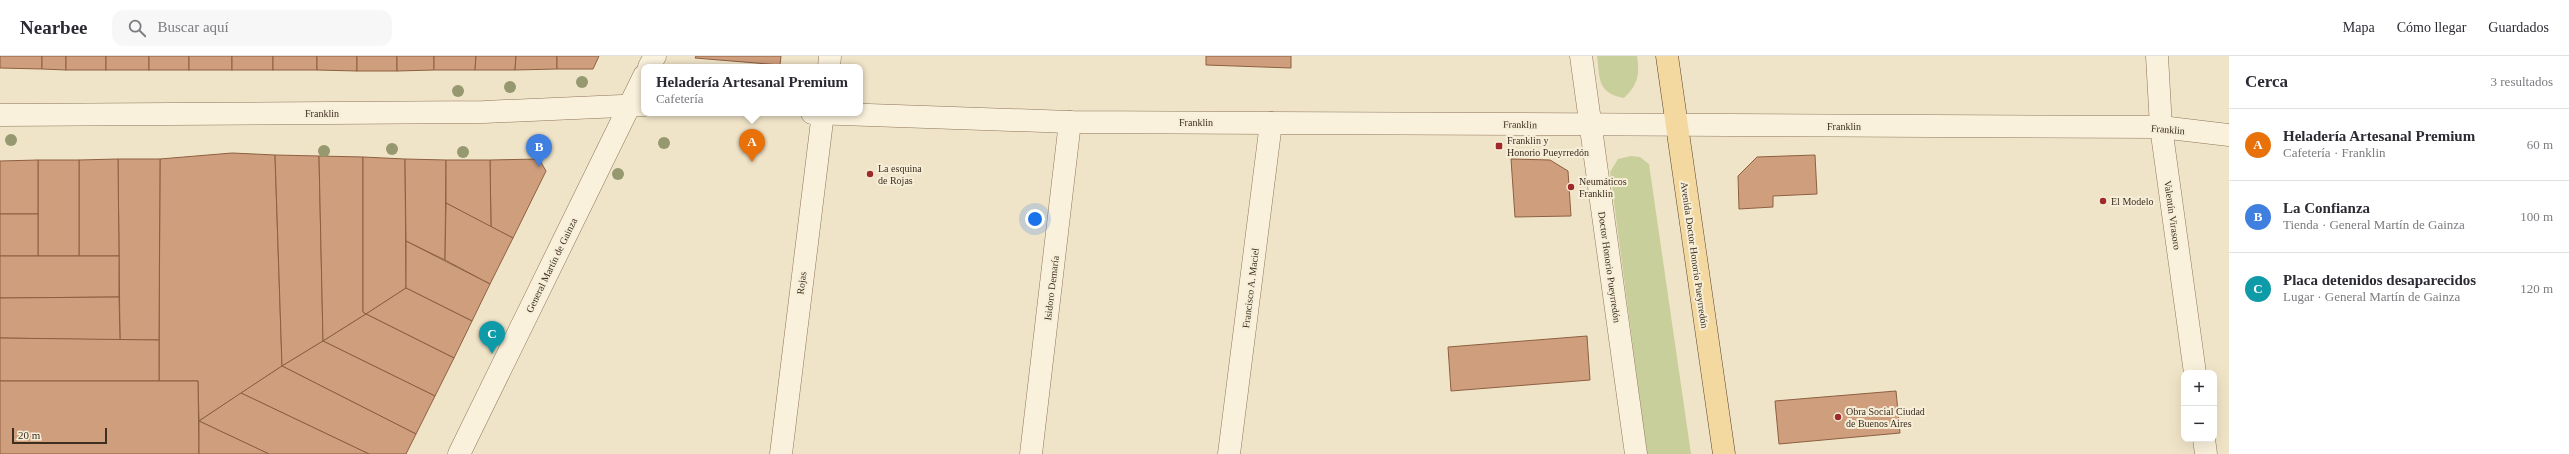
<!DOCTYPE html>
<html lang="es">
<head>
<meta charset="utf-8">
<style>
  body { margin:0; font-family:"Times New Roman",serif; background:#f7f7f7; color:#2b2b33 }
  .controls { position:absolute; right:12px; bottom:12px; display:grid; overflow:hidden; border-radius:8px; box-shadow:0 4px 16px #0002 }
  .controls button { width:36px; height:36px; display:grid; place-items:center; padding:0; border:0; border-bottom:1px solid #e1e1e2; background:#fff; color:#2b2b33; font:20px sans-serif }
  .scale { position:absolute; left:12px; bottom:10px; width:95px; box-sizing:border-box; padding-left:4px; border:2px solid #3d2e20; border-top:0; font-size:11px; line-height:14px; white-space:nowrap; color:#3d2e20; -webkit-text-stroke:3px #f7eed8; paint-order:stroke }
  .you { position:absolute; left:1035px; top:163px; width:14px; height:14px; margin:-10px; border:3px solid #fff; border-radius:50%; background:#1a73e8; box-shadow:0 0 0 6px #1a73e833 }
  .badge { display:grid; place-items:center; width:26px; height:26px; border-radius:50%; background:#111827; color:#fff; font-size:13px; font-weight:700 }
  .pin { position:absolute; translate:-50% -33px; filter:drop-shadow(0 1px 2px #0008) }
  .pin::after { content:''; position:absolute; top:21px; width:14px; height:12px; background:inherit; clip-path:polygon(0 0,100% 0,50% 100%) }
  .popup { position:absolute; left:641px; top:8px; width:222px; height:52px; box-sizing:border-box; display:grid; place-content:center; border-radius:8px; background:#fff; filter:drop-shadow(0 1px 3px #0005); font-size:13px; white-space:nowrap; color:#7c7c81 }
  .popup b { font-size:15px; color:#2b2b33 }
  .popup::after { content:''; position:absolute; left:50%; top:100%; margin-left:-8px; border:8px solid transparent; border-top-color:#fff }
  .list { margin:0; padding:0; list-style:none }
  h2 { display:flex; justify-content:space-between; align-items:center; height:52px; margin:0; padding:0 16px; font-size:17px }
  h2 small { font-size:13px; font-weight:400; color:#7c7c81 }
  .list li { display:grid; grid-template-columns:26px 1fr auto; gap:12px; align-items:center; box-sizing:border-box; height:72px; padding:0 16px; border-top:1px solid #e1e1e2 }
  .list b { display:block; font-size:15px; white-space:nowrap }
  .list p { margin:0; font-size:13px; white-space:nowrap; color:#7c7c81 }
  .list em { font-size:13px; font-style:normal; color:#7c7c81 }
  .icon { flex:none; width:22px; height:22px; fill:none; stroke:currentColor; stroke-width:2; stroke-linecap:round; stroke-linejoin:round }
  .map { position:relative; flex:none; width:2229px; height:398px; overflow:hidden }
  header { display:flex; align-items:center; gap:24px; box-sizing:border-box; height:56px; padding:0 20px; background:#fff; border-bottom:1px solid #e1e1e2 }
  header strong { font-size:19px }
  nav { display:flex; gap:22px; margin-inline-start:auto; font-size:14px }
  .search { width:280px; height:36px; background:#f7f7f7; display:flex; align-items:center; gap:10px; box-sizing:border-box; padding:0 14px; border-radius:12px; color:#7c7c81; font-size:15px }
  main { display:flex }
  aside { flex:1; background:#fff }
  .map>svg:first-child { display:block }
  .green { fill:#c9cf9b }
  .building { fill:#cf9f7d; stroke:#8d5f41 }
  .lines { fill:none; stroke-linecap:round; stroke-linejoin:round }
  .minor-casing { stroke:#8d765c; stroke-width:23 }
  .major-casing { stroke:#5b4430; stroke-width:23 }
  .minor { stroke:#faf1dc; stroke-width:22 }
  .major { stroke:#f3d9a0; stroke-width:22 }
  .tree { fill:#96986f }
  .poi-dot { fill:#9e2a2b; stroke:#f7eed8; stroke-width:1.5 }
  .labels { text-anchor:middle; stroke-width:4; stroke-linejoin:round; paint-order:stroke }
  .street-label { font-size:10px; fill:#3d2e20; stroke:#f7eed8 }
  .poi-label { font-size:10px; fill:#3d2e20; stroke:#f7eed8; text-anchor:start }
</style>
</head>
<body>
<header>
<strong>Nearbee</strong>
<div class="search"><svg class="icon" aria-label="search" viewBox="0 0 24 24"><circle cx="10" cy="10" r="6"/><path d="M15 15l6 6"/></svg>Buscar aquí</div>
<nav><a>Mapa</a><a>Cómo llegar</a><a>Guardados</a></nav>
</header>
<main>
<div class="map">
<svg width="2229" height="398" viewBox="0 0 2229 398">
  <rect width="100%" height="100%" fill="#f0e4c8"/>
  <!-- green -->
  <g class="green">
    <path d="M1597,0H1637C1640,18 1638,29 1624,42C1597,37 1600,23 1597,0Z"/>
    <path d="M1631,100L1640,101L1649,108L1691,398H1647L1610,116L1618,103Z"/>
  </g>
  <!-- building -->
  <g class="building">
    <path d="M0,0H42V13L0,12Z"/>
    <path d="M42,0H66V14L42,13Z"/>
    <rect x="66" y="0" width="40" height="14"/>
    <rect x="106" y="0" width="43" height="14"/>
    <rect x="149" y="0" width="40" height="14"/>
    <rect x="189" y="0" width="43" height="14"/>
    <rect x="232" y="0" width="41" height="14"/>
    <rect x="273" y="0" width="44" height="14"/>
    <path d="M317,0H357V15L317,14Z"/>
    <rect x="357" y="0" width="40" height="15"/>
    <path d="M397,0H434V14L397,15Z"/>
    <path d="M434,0H476L475,14H434Z"/>
    <path d="M476,0H516L515,14H475Z"/>
    <path d="M516,0H557V13L515,14Z"/>
    <path d="M557,0H599L593,13H557Z"/>
    <path d="M696,0H781L780,9L695,2Z"/>
    <path d="M1206,0H1291V12L1206,9Z"/>
    <path d="M232,97L275,99L282,310L199,365L198,325H159L160,103Z"/>
    <path d="M275,99L319,100L323,285L282,310Z"/>
    <path d="M1815,99L1817,138L1773,140V151L1739,153L1738,120L1757,101Z"/>
    <path d="M319,100L363,101V256L366,258L323,285Z"/>
    <path d="M363,101L405,103L406,232L366,258L363,256Z"/>
    <path d="M118,103H160L159,284H120Z"/>
    <path d="M118,103L119,200H79V104Z"/>
    <path d="M405,103L446,104L445,204L406,185Z"/>
    <path d="M539,103L546,115L513,182L491,171L490,104Z"/>
    <path d="M1511,103L1550,104L1568,115L1571,160L1515,161Z"/>
    <rect x="38" y="104" width="41" height="96"/>
    <path d="M38,104V158H0V105Z"/>
    <path d="M446,104H490L491,171L446,147Z"/>
    <path d="M446,147L513,182L490,228L445,204Z"/>
    <rect x="0" y="158" width="38" height="42"/>
    <path d="M406,185L490,228L472,265L406,232Z"/>
    <path d="M0,200H119V241L0,242Z"/>
    <path d="M406,232L472,265L454,302L366,258Z"/>
    <path d="M119,241L120,284L0,282V242Z"/>
    <path d="M366,258L454,302L435,340L323,285Z"/>
    <path d="M1587,280L1590,324L1451,335L1448,291Z"/>
    <path d="M0,282L159,284V325H0Z"/>
    <path d="M323,285L435,340L416,378L282,310Z"/>
    <path d="M282,310L416,378L406,398H369L241,337Z"/>
    <path d="M0,325H198L199,398H0Z"/>
    <path d="M1896,335L1900,377L1779,388L1775,345Z"/>
    <path d="M241,337L369,398H269L199,365Z"/>
    <path d="M199,365L269,398H199Z"/>
  </g>
  <g class="lines">
    <!-- minor casing -->
    <g class="minor-casing">
      <g id="minor">
        <path d="M1581,0L1636,398"/>
        <path d="M2157,0L2161,71L2195,317"/>
        <path d="M649,11L655,0"/>
        <path d="M829,11L830,0"/>
        <path d="M812,57L1070,66L2161,71L2229,79"/>
        <path d="M0,59L484,56L644,49"/>
        <path d="M2204,383L2206,398"/>
        <path d="M459,398L644,20"/>
        <path d="M781,398L823,57"/>
        <path d="M1031,398L1070,66"/>
        <path d="M1229,398L1271,67"/>
      </g>
    </g>
    <!-- major casing -->
    <g class="major-casing">
      <path id="major" d="M1667,0L1724,398"/>
    </g>
    <!-- minor -->
    <use href="#minor" class="minor"/>
    <!-- major -->
    <use href="#major" class="major"/>
  </g>
  <!-- trees -->
  <g class="tree">
    <circle cx="582" cy="26" r="6"/>
    <circle cx="510" cy="31" r="6"/>
    <circle cx="458" cy="35" r="6"/>
    <circle cx="11" cy="84" r="6"/>
    <circle cx="664" cy="87" r="6"/>
    <circle cx="392" cy="93" r="6"/>
    <circle cx="324" cy="95" r="6"/>
    <circle cx="463" cy="96" r="6"/>
    <circle cx="618" cy="118" r="6"/>
  </g>
  <!-- markers -->
  <g class="poi-dot">
    <rect x="1495" y="86" width="8" height="8" rx="2"/>
    <circle cx="870" cy="118" r="4"/>
    <circle cx="1571" cy="131" r="4"/>
    <circle cx="2103" cy="145" r="4"/>
    <circle cx="1838" cy="361" r="4"/>
  </g>
  <g class="labels">
    <!-- street labels -->
    <g class="street-label">
      <text x="322" y="61">Franklin</text>
      <text x="1196" y="70">Franklin</text>
      <text transform="translate(1520 68) rotate(1)" y="4">Franklin</text>
      <text x="1844" y="74">Franklin</text>
      <text transform="translate(2168 73) rotate(5)" y="4">Franklin</text>
      <text transform="translate(2173 159) rotate(82)" y="4">Valentín Virasoro</text>
      <text transform="translate(1695 199) rotate(82)" y="4">Avenida Doctor Honorio Pueyrredón</text>
      <text transform="translate(551 209) rotate(-64)" y="4">General Martín de Gainza</text>
      <text transform="translate(1610 211) rotate(82)" y="4">Doctor Honorio Pueyrredón</text>
      <text transform="translate(801 227) rotate(-83)" y="4">Rojas</text>
      <text transform="translate(1051 232) rotate(-83)" y="4">Isidoro Demaría</text>
      <text transform="translate(1250 232) rotate(-83)" y="4">Francisco A. Maciel</text>
    </g>
    <!-- poi labels -->
    <g class="poi-label">
      <text x="1507" y="88">Franklin y<tspan x="1507" dy="12">Honorio Pueyrredón</tspan></text>
      <text x="878" y="116">La esquina<tspan x="878" dy="12">de Rojas</tspan></text>
      <text x="1579" y="129">Neumáticos<tspan x="1579" dy="12">Franklin</tspan></text>
      <text x="2111" y="149">El Modelo</text>
      <text x="1846" y="359">Obra Social Ciudad<tspan x="1846" dy="12">de Buenos Aires</tspan></text>
    </g>
  </g>
</svg>
<div class="controls">
<button>+</button>
<button>−</button>
</div>
<div class="scale">20 m</div>
<div class="you"></div>
<div class="pin badge" style="left:752px;top:106px;background:#e8710a">A</div>
<div class="popup"><b>Heladería Artesanal Premium</b>Cafetería</div>
<div class="pin badge" style="left:539px;top:111px;background:#3f7fe0">B</div>
<div class="pin badge" style="left:492px;top:298px;background:#0f9aa8">C</div>
</div>
<aside>
<h2>Cerca<small>3 resultados</small></h2>
<ul class="list">
<li><span class="badge" style="background:#e8710a">A</span><div><b>Heladería Artesanal Premium</b><p>Cafetería · Franklin</p></div><em>60 m</em></li>
<li><span class="badge" style="background:#3f7fe0">B</span><div><b>La Confianza</b><p>Tienda · General Martín de Gainza</p></div><em>100 m</em></li>
<li><span class="badge" style="background:#0f9aa8">C</span><div><b>Placa detenidos desaparecidos</b><p>Lugar · General Martín de Gainza</p></div><em>120 m</em></li>
</ul>
</aside>
</main>
</body>
</html>
